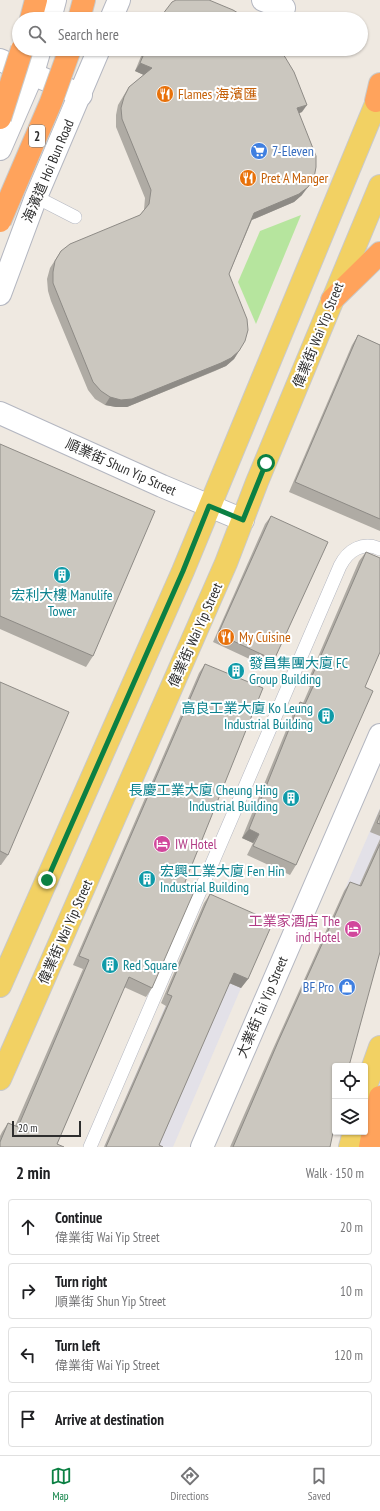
<!DOCTYPE html>
<html lang="en">
<head>
<meta charset="utf-8">
<style>
  body { margin:0; font-family:"PT Sans Narrow","Noto Sans TC",sans-serif; background:#f6f6f6; color:#202124 }
  .controls { position:absolute; right:12px; bottom:12px; display:grid; overflow:hidden; border-radius:4px; box-shadow:0 1px 3px #0004 }
  .controls button { width:36px; height:36px; display:grid; place-items:center; padding:0; border:0; border-bottom:1px solid #e0e0e0; background:#fff; color:#202124; font:20px sans-serif }
  .scale { position:absolute; left:12px; bottom:10px; width:69px; box-sizing:border-box; padding-left:4px; border:2px solid #2e2e2e; border-top:0; font-size:11px; line-height:14px; white-space:nowrap; color:#2e2e2e; -webkit-text-stroke:3px #fff; paint-order:stroke }
  .stop { position:absolute; width:12px; height:12px; margin:-9px; border:3px solid #0b8043; border-radius:50%; background:#fff }
  .stop.end { background:#0b8043; border-color:#fff; box-shadow:0 1px 4px #0008 }
  .list { margin:0; padding:0; list-style:none }
  h2 { display:flex; justify-content:space-between; align-items:center; height:52px; margin:0; padding:0 16px; font-size:17px }
  h2 small { font-size:13px; font-weight:400; color:#757577 }
  .list li { display:grid; grid-template-columns:26px 1fr auto; gap:12px; align-items:center; box-sizing:border-box; height:56px; margin:0 8px 8px; padding:0 8px; border:1px solid #e0e0e0; border-radius:4px }
  .list b { display:block; font-size:15px; white-space:nowrap }
  .list p { margin:0; font-size:13px; white-space:nowrap; color:#757577 }
  .list em { font-size:13px; font-style:normal; color:#757577 }
  .icon { flex:none; width:22px; height:22px; fill:none; stroke:currentColor; stroke-width:2; stroke-linecap:round; stroke-linejoin:round }
  .map { position:relative; flex:none; width:380px; height:1147px; overflow:hidden }
  .search { position:absolute; background:#fff; box-shadow:0 1px 3px #0004; left:12px; right:12px; top:12px; height:44px; display:flex; align-items:center; gap:10px; box-sizing:border-box; padding:0 14px; border-radius:22px; color:#757577; font-size:15px }
  .sheet { height:308px; background:#fff }
  nav { display:flex; justify-content:space-around; align-items:center; box-sizing:border-box; height:56px; border-top:1px solid #e0e0e0; background:#fff; font-size:11px; color:#757577 }
  nav a { display:grid; justify-items:center; gap:2px }
  nav .on { color:#0b8043 }
  .map>svg:first-child { display:block }
  .industrial { fill:#e3e1e8 }
  .green { fill:#b6e59e }
  .lines { fill:none; stroke-linecap:round; stroke-linejoin:round }
  .lane-casing { stroke:#b4b7c1; stroke-width:14 }
  .street-casing { stroke:#b4b7c1; stroke-width:24 }
  .secondary-casing { stroke:#b4b7c1; stroke-width:24 }
  .primary-casing { stroke:#c9c9c9; stroke-width:24 }
  .highway-casing { stroke:#c9c9c9; stroke-width:24 }
  .lane { stroke:#fff; stroke-width:13 }
  .street { stroke:#fff; stroke-width:22 }
  .secondary { stroke:#fff; stroke-width:22 }
  .primary { stroke:#f2d163; stroke-width:22 }
  .highway { stroke:#ffa35c; stroke-width:22 }
  .highway-bridge-casing { stroke:#c9c9c9; stroke-width:24; stroke-linecap:butt }
  .highway-bridge { stroke:#ffa35c; stroke-width:22 }
  .wall { fill:#afaba4 }
  .shaded-wall { fill:#8e8b86 }
  .building { fill:#cbc7bf; stroke:#8e8b86 }
  .route { stroke:#0b8043; stroke-width:5 }
  .labels { text-anchor:middle; stroke-width:4; stroke-linejoin:round; paint-order:stroke }
  .shield { fill:#fff; stroke:#6d6d6d; stroke-width:1 }
  .shield-label { font-size:13px; font-weight:bold; fill:#2e2e2e }
  .food-label { font-size:14px; fill:#c56008; stroke:#fff; text-anchor:start }
  .shop-label { font-size:14px; fill:#366cbe; stroke:#fff; text-anchor:start }
  .street-label { font-size:14px; fill:#2e2e2e; stroke:#fff }
  .culture-label { font-size:14px; fill:#0d838f; stroke:#fff; text-anchor:start }
  .hotel-label { font-size:14px; fill:#b23c85; stroke:#fff; text-anchor:start }
</style>
</head>
<body>
<div class="map">
<svg width="380" height="1147" viewBox="0 0 380 1147">
  <rect width="100%" height="100%" fill="#efe9e1"/>
  <!-- industrial -->
  <g class="industrial">
    <path d="M380,808V907L344,891Z"/>
    <path d="M184,963L241,988L173,1147H104Z"/>
  </g>
  <!-- green -->
  <path class="green" d="M301,215L256,324L238,282L260,231Z"/>
  <g class="lines">
    <!-- lane casing -->
    <g class="lane-casing">
      <g id="lane">
        <path d="M36,197L75,217"/>
        <path d="M90,1147L340,566C348,550 363,541 380,549"/>
      </g>
    </g>
    <!-- street casing -->
    <g class="street-casing">
      <g id="street">
        <path d="M263,0L284,8"/>
        <path d="M0,60L81,95"/>
      </g>
    </g>
    <!-- secondary casing -->
    <g class="secondary-casing">
      <g id="secondary">
        <path d="M50,19L55,0"/>
        <path d="M111,19L119,0"/>
        <path d="M0,149L33,73L40,49"/>
        <path d="M0,294L36,197L99,49"/>
        <path d="M0,413L162,486L243,520"/>
        <path d="M202,1147L380,735"/>
      </g>
    </g>
    <!-- primary casing -->
    <g class="primary-casing">
      <g id="primary">
        <path d="M0,986L183,571L380,94"/>
        <path d="M0,1079L226,563L257,482L380,186"/>
        <path d="M365,1089L380,1047"/>
        <path d="M350,1147L354,1132"/>
      </g>
    </g>
    <!-- highway casing -->
    <g class="highway-casing">
      <g id="highway">
        <path d="M31,19L36,0"/>
        <path d="M79,19L84,0"/>
        <path d="M376,101L380,84"/>
        <path d="M332,300L380,253"/>
        <path d="M370,1147L380,1097"/>
      </g>
    </g>
    <!-- lane -->
    <use href="#lane" class="lane"/>
    <!-- street -->
    <use href="#street" class="street"/>
    <!-- secondary -->
    <use href="#secondary" class="secondary"/>
    <!-- primary -->
    <use href="#primary" class="primary"/>
    <!-- highway -->
    <use href="#highway" class="highway"/>
    <!-- highway-bridge casing -->
    <g class="highway-bridge-casing">
      <g id="highway-bridge">
        <path d="M0,118L22,49"/>
        <path d="M0,221L51,102L70,49"/>
      </g>
    </g>
    <!-- highway-bridge -->
    <use href="#highway-bridge" class="highway-bridge"/>
  </g>
  <!-- wall -->
  <g class="wall">
    <path d="M144,49H278L302,112L299,113L302,195L294,202L252,220L229,274L239,351L234,359L226,366L215,371L127,407H116L105,405L95,399L88,390L51,301L48,291L47,279L50,268L61,251L140,215L144,210L145,198L116,127V115L118,105L124,95L129,87L144,75L135,71Z"/>
    <path d="M358,335L380,345V531L289,492L352,345Z"/>
    <path d="M0,444L93,656L86,667L0,629Z"/>
    <path d="M271,516L274,660L269,668L213,642L265,524Z"/>
    <path d="M366,552L365,687L296,865L290,875L247,855L253,843L242,838L294,711L300,702L303,703L310,687L306,685L359,561Z"/>
    <path d="M205,664L185,882L152,988L146,997L124,987L57,1144L0,1147V1136L2,1132L8,1123L15,1126L83,969L73,965L199,673Z"/>
    <path d="M0,682L8,855L1,865H0Z"/>
    <path d="M380,809V836L370,832Z"/>
    <path d="M380,839V952L335,1066L330,1147H230L272,1051L344,891L350,882L359,886Z"/>
    <path d="M210,894L248,979L241,988L229,983L159,1145L163,1147H104L166,1006L161,1003L204,903Z"/>
  </g>
  <!-- shaded-wall -->
  <g class="shaded-wall">
    <path d="M140,63L152,68L146,76L135,71Z"/>
    <path d="M307,105L302,112L292,116L297,108Z"/>
    <path d="M308,187L302,195L294,202L249,221L254,213Z"/>
    <path d="M239,351L234,359L226,366L127,407H116L105,405L110,397Z"/>
    <path d="M249,829L259,834L253,843L242,838Z"/>
    <path d="M234,973L248,979L241,988L227,982Z"/>
  </g>
  <!-- building -->
  <g class="building">
    <path d="M176,0H209L233,10L248,19H159L172,2Z"/>
    <path d="M146,49H278L285,57L294,72L307,105L297,108L316,156V167L314,178L308,187L299,194L254,213L229,274L247,319L248,330L245,341L239,351L231,358L221,363L132,399L121,400L110,397L101,391L93,382L57,293L53,283V272L55,261L61,251L70,244L140,215L149,204L151,190L122,119L121,108L124,97L129,87L152,68L140,63Z"/>
    <path d="M358,335L380,345V519L295,482Z"/>
    <path d="M0,444L155,511L93,656L0,616Z"/>
    <path d="M271,516L328,542L274,660L218,634Z"/>
    <path d="M366,552L380,558V652L365,687L373,691L296,865L253,846L259,834L249,829L300,702L305,704L317,678L312,676Z"/>
    <path d="M205,664L263,688L185,882L196,887L152,988L129,977L57,1144L64,1147H0V1142L8,1123L18,1127L89,960L79,956Z"/>
    <path d="M0,682L69,712L8,855L0,851Z"/>
    <path d="M380,815V824L377,823Z"/>
    <path d="M380,844V952L349,1066H335V1123L330,1147H233L278,1042L350,882L361,886Z"/>
    <path d="M210,894L273,922L248,979L234,973L159,1145L163,1147H106L172,996L167,994Z"/>
  </g>
  <g class="lines">
    <!-- route -->
    <path class="route" d="M47,880L183,571L209,506L243,520L266,463"/>
  </g>
  <!-- icons -->
  <defs>
    <g id="restaurant-disc" transform="scale(0.9)"><circle r="9.5" fill="#e8710a" stroke="#fff"/><path d="M-5-6h1v4h1v-4h1v4h1v-4h1v5L-1.5 .5V6h-2V.5L-5-1ZM5-6V6H3V1.5H1.5Q1.5-4 5-6Z" fill="#fff"/></g>
    <g id="supermarket-disc" transform="scale(0.9)"><circle r="9.5" fill="#3f7fe0" stroke="#fff"/><path d="M-6-5.5h2.5l.6 2H6L4.5 2H-2.5L-4.4-4H-6ZM-1.5 3.2a1.3 1.3 0 1 0 .1 0ZM3 3.2a1.3 1.3 0 1 0 .1 0Z" fill="#fff"/></g>
    <g id="building-disc" transform="scale(0.9)"><circle r="9.5" fill="#0f9aa8" stroke="#fff"/><path d="M-4-6H4V6H1V3H-1V6H-4ZM-2.5-4.3h1.7v1.8h-1.7ZM.8-4.3h1.7v1.8H.8ZM-2.5-1h1.7V.8h-1.7ZM.8-1h1.7V.8H.8Z" fill="#fff"/></g>
    <g id="hotel-disc" transform="scale(0.9)"><circle r="9.5" fill="#d1479c" stroke="#fff"/><path d="M-6-4.5h1.5V1H6V5H4.5V3h-9V5H-6ZM-4 0a1.8 1.8 0 1 1 3.6 0ZM.5 0V-2.5h3Q6-2.5 6 0Z" fill="#fff"/></g>
    <g id="shop-disc" transform="scale(0.9)"><circle r="9.5" fill="#3f7fe0" stroke="#fff"/><path d="M-5-2.5h2.3a2.7 3.5 0 0 1 5.4 0H5L5.5 6h-11ZM-1.5-2.5h3a1.5 2.3 0 0 0-3 0Z" fill="#fff"/></g>
  </defs>
  <g fill-rule="evenodd">
    <use href="#restaurant-disc" x="165" y="94"/>
    <use href="#supermarket-disc" x="259" y="151"/>
    <use href="#restaurant-disc" x="248" y="178"/>
    <use href="#building-disc" x="62" y="575"/>
    <use href="#restaurant-disc" x="226" y="637"/>
    <use href="#building-disc" x="236" y="671"/>
    <use href="#building-disc" x="326" y="716"/>
    <use href="#building-disc" x="291" y="798"/>
    <use href="#hotel-disc" x="162" y="844"/>
    <use href="#building-disc" x="147" y="879"/>
    <use href="#hotel-disc" x="353" y="929"/>
    <use href="#building-disc" x="110" y="965"/>
    <use href="#shop-disc" x="347" y="987"/>
  </g>
  <g class="labels">
    <!-- shield labels -->
    <rect class="shield" x="29" y="125" width="16" height="22" rx="3"/>
    <g class="shield-label">
      <text x="37" y="141">2</text>
    </g>
    <!-- food labels -->
    <g class="food-label">
      <text x="178" y="99">Flames 海濱匯</text>
      <text x="261" y="183">Pret A Manger</text>
      <text x="239" y="642">My Cuisine</text>
    </g>
    <!-- shop labels -->
    <g class="shop-label">
      <text x="272" y="156">7-Eleven</text>
      <text x="334" y="992" text-anchor="end">BF Pro</text>
    </g>
    <!-- street labels -->
    <g class="street-label">
      <text transform="translate(48 171) rotate(-67)" y="5">海濱道 Hoi Bun Road</text>
      <text transform="translate(318 335) rotate(-68)" y="5">偉業街 Wai Yip Street</text>
      <text transform="translate(121 467) rotate(24)" y="5">順業街 Shun Yip Street</text>
      <text transform="translate(195 635) rotate(-66)" y="5">偉業街 Wai Yip Street</text>
      <text transform="translate(65 932) rotate(-66)" y="5">偉業街 Wai Yip Street</text>
      <text transform="translate(262 1007) rotate(-67)" y="5">大業街 Tai Yip Street</text>
    </g>
    <!-- culture labels -->
    <g class="culture-label">
      <text x="62" y="600" text-anchor="middle">宏利大樓 Manulife<tspan x="62" dy="16">Tower</tspan></text>
      <text x="249" y="668">發昌集團大廈 FC<tspan x="249" dy="16">Group Building</tspan></text>
      <text x="313" y="713" text-anchor="end">高良工業大廈 Ko Leung<tspan x="313" dy="16">Industrial Building</tspan></text>
      <text x="278" y="795" text-anchor="end">長慶工業大廈 Cheung Hing<tspan x="278" dy="16">Industrial Building</tspan></text>
      <text x="160" y="876">宏興工業大廈 Fen Hin<tspan x="160" dy="16">Industrial Building</tspan></text>
      <text x="123" y="970">Red Square</text>
    </g>
    <!-- hotel labels -->
    <g class="hotel-label">
      <text x="175" y="849">IW Hotel</text>
      <text x="340" y="926" text-anchor="end">工業家酒店 The<tspan x="340" dy="16">ind Hotel</tspan></text>
    </g>
  </g>
</svg>
<div class="controls">
<button><svg class="icon" aria-label="locate" viewBox="0 0 24 24"><circle cx="12" cy="12" r="6"/><path d="M12 2v4M12 18v4M2 12h4M18 12h4"/></svg></button>
<button><svg class="icon" aria-label="layers" viewBox="0 0 24 24"><path d="M12 4l9 5-9 5-9-5zM3 14l9 5 9-5"/></svg></button>
</div>
<div class="scale">20 m</div>
<div class="stop" style="left:266px;top:463px"></div>
<div class="stop end" style="left:47px;top:880px"></div>
<div class="search"><svg class="icon" aria-label="search" viewBox="0 0 24 24"><circle cx="10" cy="10" r="6"/><path d="M15 15l6 6"/></svg>Search here</div>
</div>
<section class="sheet">
<h2>2 min<small>Walk · 150 m</small></h2>
<ul class="list">
<li><svg class="icon" aria-label="ahead" viewBox="0 0 24 24"><path d="M12 20V5M6 11l6-6 6 6"/></svg><div><b>Continue</b><p>偉業街 Wai Yip Street</p></div><em>20 m</em></li>
<li><svg class="icon" aria-label="right" viewBox="0 0 24 24"><path d="M7 20v-9h11M14 6l5 5-5 5"/></svg><div><b>Turn right</b><p>順業街 Shun Yip Street</p></div><em>10 m</em></li>
<li><svg class="icon" aria-label="left" viewBox="0 0 24 24"><path d="M17 20v-9H6M10 6l-5 5 5 5"/></svg><div><b>Turn left</b><p>偉業街 Wai Yip Street</p></div><em>120 m</em></li>
<li><svg class="icon" aria-label="arrive" viewBox="0 0 24 24"><path d="M6 21V4h12l-3 4 3 4H6"/></svg><div><b>Arrive at destination</b></div></li>
</ul>
</section>
<nav>
<a class="on"><svg class="icon" aria-label="map" viewBox="0 0 24 24"><path d="M3 6l6-2 6 2 6-2v14l-6 2-6-2-6 2zM9 4v14M15 6v14"/></svg>Map</a>
<a><svg class="icon" aria-label="directions" viewBox="0 0 24 24"><path d="M12 3l9 9-9 9-9-9zM9 14v-3h6M13 9l2 2-2 2"/></svg>Directions</a>
<a><svg class="icon" aria-label="saved" viewBox="0 0 24 24"><path d="M7 4h10v16l-5-4-5 4z"/></svg>Saved</a>
</nav>
</body>
</html>
